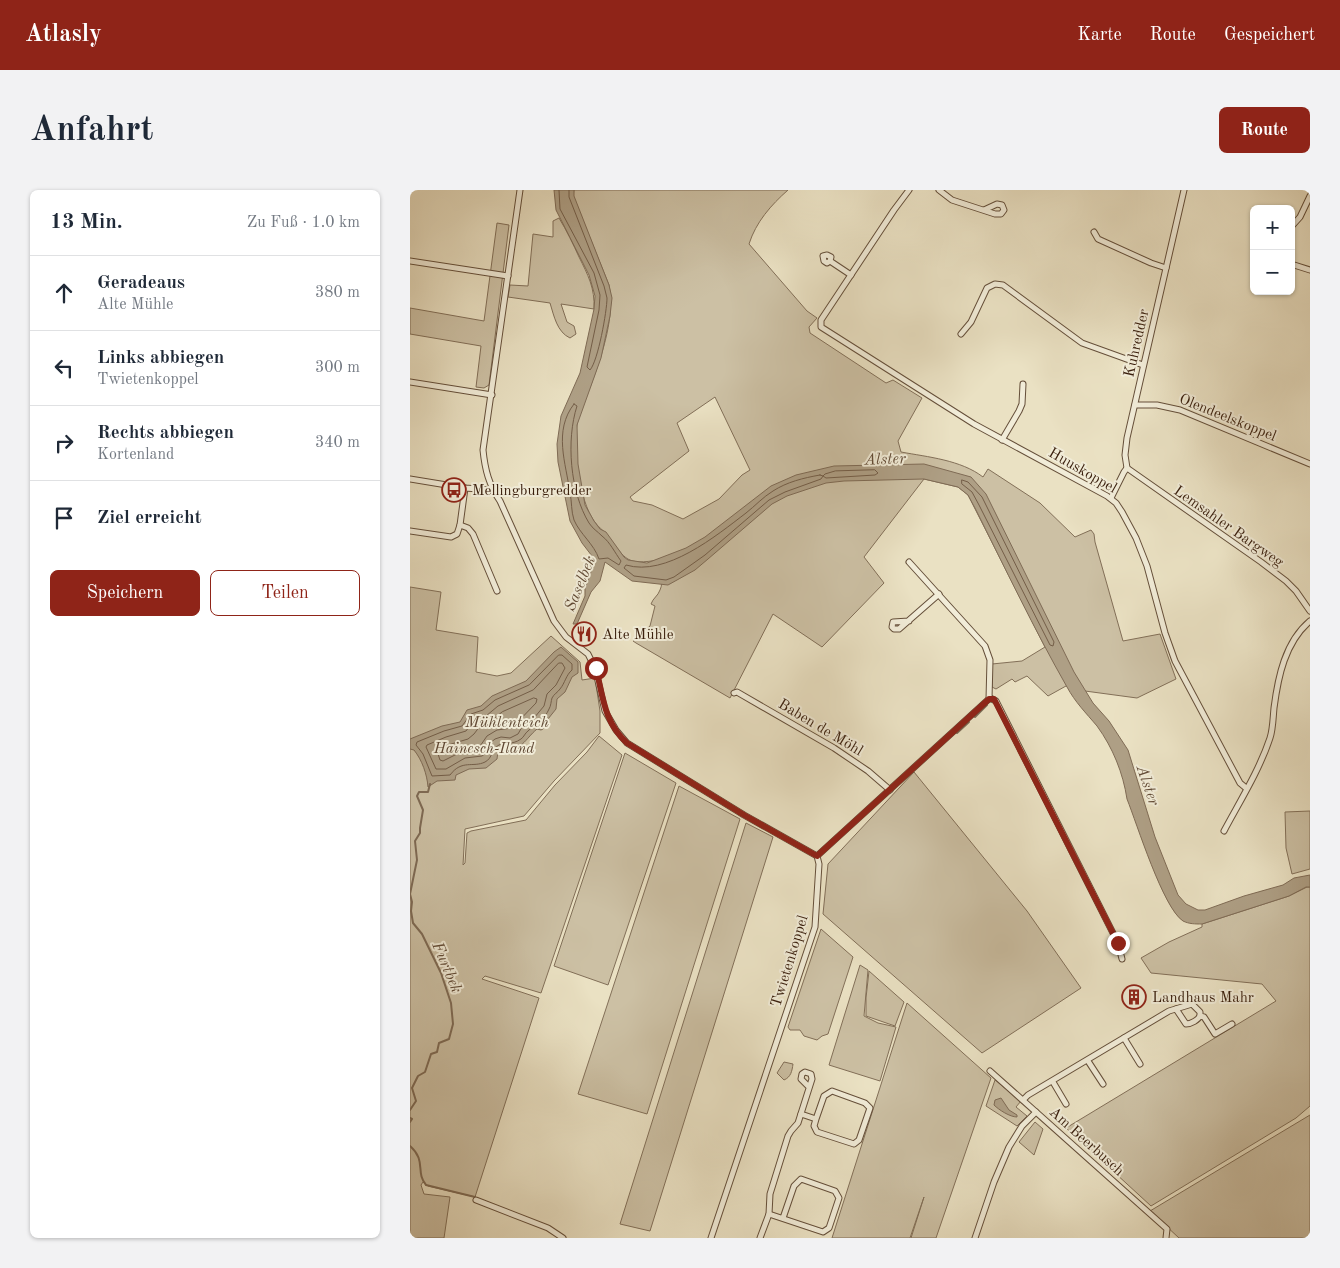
<!DOCTYPE html>
<html lang="de">
<head>
<meta charset="utf-8">
<style>
  body { margin:0; font-family:"Old Standard TT",serif; background:#f2f2f3; color:#1f2937 }
  .controls { position:absolute; right:15px; top:15px; display:grid; overflow:hidden; border-radius:8px; box-shadow:0 1px 4px #0004 }
  .controls button { width:45px; height:45px; display:grid; place-items:center; padding:0; border:0; border-bottom:1px solid #e0e1e3; background:#fff; color:#1f2937; font:25px sans-serif }
  .stop { position:absolute; width:15px; height:15px; margin:-11px; border:4px solid #8f2418; border-radius:50%; background:#fff }
  .stop.end { background:#8f2418; border-color:#fff; box-shadow:0 1px 5px #0008 }
  .list { margin:0; padding:0; list-style:none }
  h2 { display:flex; justify-content:space-between; align-items:center; height:65px; margin:0; padding:0 20px; font-size:21px }
  h2 small { font-size:16px; font-weight:400; color:#747a83 }
  .list li { display:grid; grid-template-columns:32px 1fr auto; gap:15px; align-items:center; box-sizing:border-box; height:75px; padding:0 20px; border-top:1px solid #e0e1e3 }
  .list b { display:block; font-size:19px; white-space:nowrap }
  .list p { margin:0; font-size:16px; white-space:nowrap; color:#747a83 }
  .list em { font-size:16px; font-style:normal; color:#747a83 }
  .actions { display:flex; gap:10px; padding:15px 20px }
  .actions a { flex:1; padding:11px 0; border:1px solid #8f2418; border-radius:8px; text-align:center; font-size:18px; color:#8f2418 }
  .actions .main { background:#8f2418; color:#fff }
  .icon { flex:none; width:28px; height:28px; fill:none; stroke:currentColor; stroke-width:2; stroke-linecap:round; stroke-linejoin:round }
  .map { position:relative; flex:none; width:900px; height:1048px; overflow:hidden; border-radius:8px }
  header { display:flex; align-items:center; gap:30px; box-sizing:border-box; height:70px; padding:0 25px; background:#8f2418; color:#fff }
  header strong { font-size:24px }
  nav { display:flex; gap:28px; margin-inline-start:auto; font-size:18px }
  .intro { display:flex; align-items:center; justify-content:space-between; box-sizing:border-box; height:120px; padding:0 30px }
  h1 { margin:0; font-size:35px }
  .button { padding:12px 22px; border-radius:8px; background:#8f2418; color:#fff; font-size:18px; font-weight:700 }
  main { display:flex; gap:30px; padding:0 30px }
  aside { flex:1; background:#fff; border-radius:8px; box-shadow:0 1px 4px #0004 }
  .map>svg:first-child { display:block }
  .green { fill:#ccc0a4; stroke:#826f58; fill-rule:evenodd }
  .water { fill:#ae9f85; stroke:#7f6b55 }
  .lines { fill:none; stroke-linecap:round; stroke-linejoin:round }
  .shore { stroke:#745e48; stroke-width:1 }
  .stream { stroke:#7f6b55; stroke-width:2 }
  .street-casing { stroke:#654f3a; stroke-width:7 }
  .street { stroke:#f1ecd8; stroke-width:5 }
  .route { stroke:#8f2418; stroke-width:6 }
  .labels { text-anchor:middle; stroke-width:4; stroke-linejoin:round; paint-order:stroke }
  .street-label { font-size:15px; fill:#391e0c; stroke:#f1ecd8 }
  .poi-label { font-size:15px; fill:#391e0c; stroke:#f1ecd8; text-anchor:start }
  .park-label { font-size:15px; font-style:italic; fill:#5e4632; stroke:#f1ecd8 }
  .water-label { font-size:16px; font-style:italic; fill:#624b36; stroke:#f1ecd8 }
</style>
</head>
<body>
<header>
<strong>Atlasly</strong>
<nav><a>Karte</a><a>Route</a><a>Gespeichert</a></nav>
</header>
<div class="intro"><h1>Anfahrt</h1><a class="button">Route</a></div>
<main>
<aside>
<h2>13 Min.<small>Zu Fuß · 1.0 km</small></h2>
<ul class="list">
<li><svg class="icon" aria-label="ahead" viewBox="0 0 24 24"><path d="M12 20V5M6 11l6-6 6 6"/></svg><div><b>Geradeaus</b><p>Alte Mühle</p></div><em>380 m</em></li>
<li><svg class="icon" aria-label="left" viewBox="0 0 24 24"><path d="M17 20v-9H6M10 6l-5 5 5 5"/></svg><div><b>Links abbiegen</b><p>Twietenkoppel</p></div><em>300 m</em></li>
<li><svg class="icon" aria-label="right" viewBox="0 0 24 24"><path d="M7 20v-9h11M14 6l5 5-5 5"/></svg><div><b>Rechts abbiegen</b><p>Kortenland</p></div><em>340 m</em></li>
<li><svg class="icon" aria-label="arrive" viewBox="0 0 24 24"><path d="M6 21V4h12l-3 4 3 4H6"/></svg><div><b>Ziel erreicht</b></div></li>
</ul>
<div class="actions"><a class="main">Speichern</a><a>Teilen</a></div>
</aside>
<div class="map">
<svg width="900" height="1048" viewBox="0 0 900 1048">
  <rect width="100%" height="100%" fill="#eae1c3"/>
  <filter id="stains"><feTurbulence type="fractalNoise" baseFrequency=".004" numOctaves="4"/><feColorMatrix values="0 0 0 0 .2 0 0 0 0 .09 0 0 0 0 .02 0 0 0 .5 -.17"/></filter>
  <radialGradient id="worn" r=".72"><stop offset=".6" stop-color="#630" stop-opacity="0"/><stop offset="1" stop-color="#630" stop-opacity=".3"/></radialGradient>
  <!-- green -->
  <g class="green">
    <path d="M164,0H378C361,15 346,32 339,54L397,121L407,128L399,137L400,143L476,193L483,190L512,208L488,251L491,262C518,267 551,270 573,287L578,279L630,313L665,347L681,340L684,344L685,352L713,451L750,444L766,489L727,508L675,501L656,496L638,506L617,486L605,492L602,489L586,499L582,497V474L612,471L635,457L558,305L548,297L514,289L454,367L474,393L412,457L363,424L320,508L226,453L223,451L240,436L245,416L241,414C243,408 248,406 250,400C254,392 250,379 249,370C216,375 217,371 197,345C193,340 188,337 184,331C170,311 162,260 167,235C169,220 177,206 182,192C193,162 205,126 199,95L163,6ZM305,207L340,280L332,285L309,309L273,329L242,315L223,311L220,307L279,261L267,233Z"/>
    <path d="M149,28C157,41 163,54 169,67C178,85 185,98 184,119L151,114L157,132L164,136L166,144L160,148C147,142 144,126 140,113L98,107L100,95L118,96L123,44L143,47V31Z"/>
    <path d="M87,33L99,35L79,195L74,198L66,197L71,156L0,144V118L74,131Z"/>
    <path d="M0,397L31,402L26,440L68,447L66,482L87,486L101,483L141,446L170,472L172,490L185,488L190,521V543L144,591L114,626L55,639L53,675L55,673L57,643L61,641L116,630L145,595L177,562L189,546L212,565L131,803L75,786L72,789L129,808L65,1007L18,996L13,992L11,995L14,1004L40,1007L34,1048H0Z"/>
    <path d="M215,563L266,593L198,795L144,776Z"/>
    <path d="M504,582L617,721L671,798L572,863L413,724L418,674Z"/>
    <path d="M269,596L330,629L237,924L168,904Z"/>
    <path d="M900,621V679L882,684L876,658L875,622Z"/>
    <path d="M336,633L363,647L240,1041L210,1034Z"/>
    <path d="M897,697H900V916L886,928L741,1016L656,938L866,811L852,794L741,783L731,768L759,752L792,737V734L879,706Z"/>
    <path d="M411,739L443,767L418,844L412,846L407,850L394,846L390,840H380L378,837Z"/>
    <path d="M450,775L458,780L454,826L468,833L486,837L470,891L419,875Z"/>
    <path d="M459,781L494,812L485,836L456,826V808Z"/>
    <path d="M497,813L581,888L526,1048H501L514,1007L500,1048H422Z"/>
    <path d="M374,872L383,874C382,881 381,887 374,890L367,883Z"/>
    <path d="M585,890L611,911L606,917L617,926L607,936L576,916Z"/>
    <path d="M900,925V1048H769L740,1021Z"/>
    <path d="M625,932L633,939L624,965L609,952Z"/>
  </g>
  <!-- water -->
  <g class="water">
    <path d="M144,0H164V6L199,95L202,108L200,126L191,168L167,235L168,274L175,315L184,331L190,339L196,342L214,367L218,370L237,373L276,358L295,347L361,296L386,285L424,276L514,274L561,287L576,304L664,482L683,513L699,531L718,560L745,647L768,705L776,714L788,720H795L834,706L873,695L884,688L900,685V697H896L879,706L792,734C785,734 779,734 773,731C753,718 727,634 717,609C713,583 703,558 687,536C676,523 665,512 657,497C624,439 595,378 565,318L558,305L548,297L514,289L434,291L416,293L377,306L362,314L298,369L285,380L258,395L222,391L195,372L190,391L181,402L167,434H163L175,406V399L184,373L182,366L172,353L160,331L148,272L147,254L151,226L170,183L184,119L185,106L179,85L146,20Z"/>
    <path d="M151,457L168,472V483L162,487L155,502L147,509L146,519L134,534L133,539L131,540L127,539C114,550 113,561 92,558L88,561L87,569L76,578L59,579L46,585L45,590L27,591L18,597C17,584 12,570 4,560L0,559V549L32,536L50,532L57,520L71,516L82,506L116,491L144,462Z"/>
    <path d="M591,908L599,920L607,925V927C600,927 589,920 584,915L585,910Z"/>
  </g>
  <g class="lines">
    <!-- shore -->
    <g class="shore">
      <path d="M149,0L150,19L184,83L190,105L189,120L177,177L180,180C188,171 197,121 197,108C196,104 195,100 194,96L159,7V0"/>
      <path d="M164,214L167,216C156,250 160,302 179,333C183,339 187,341 192,346C200,352 205,363 211,371L209,375L198,368L189,369C184,354 170,344 164,330C161,321 162,312 160,303C156,273 143,241 164,214Z"/>
      <path d="M465,280L468,283L465,285L416,288L413,286L415,284L425,281Z"/>
      <path d="M410,285L413,286L411,289L375,302L359,310L295,365L264,387L256,390L224,386L214,378L216,375C256,387 306,346 336,323C345,316 353,307 363,301C377,292 393,288 410,285Z"/>
      <path d="M552,290L558,292L572,307L644,452L643,456L640,455L569,315L562,302L552,294Z"/>
      <path d="M149,465H152L162,474V480C156,485 155,493 150,499C148,502 144,504 142,508C141,511 141,516 139,519C135,529 125,534 118,541C115,543 114,547 111,549C101,556 95,551 89,555C81,559 83,568 75,572C63,578 52,569 40,585L22,586L13,564L6,555L7,552L34,541L52,536L61,524L73,520L85,510L119,495Z"/>
      <path d="M149,473H152L155,478L146,495L137,504L134,516L124,528L112,537L108,544L100,548L91,547L85,549L79,554L76,563L72,566L55,568L36,579H26L16,557L17,555L36,547L56,541L65,529L76,526L88,516L123,500Z"/>
      <path d="M124,508L127,509L126,513L102,538L87,540L77,546L68,559L53,561L33,571L30,570L27,561L28,558L58,549L64,544L70,536L81,531L92,522Z"/>
    </g>
    <!-- stream -->
    <g class="stream">
      <path d="M565,527L577,515"/>
      <path d="M547,543L559,532"/>
      <path d="M0,920L6,911L2,898L8,886L15,882L21,864L27,862L29,853L39,849L43,834L41,813L31,783L12,744L3,733L1,721L2,712L0,704L7,670L5,651L10,643V638L13,620L7,606L9,602H18L20,594"/>
      <path d="M0,928L2,929L0,932"/>
      <path d="M0,956C17,971 5,982 16,995L65,1007"/>
    </g>
    <!-- street casing -->
    <g class="street-casing">
      <g id="street">
        <path d="M110,0L73,260C75,280 79,295 90,311L144,431L156,447L178,464L185,478L195,521L206,540L217,553L334,625L407,666"/>
        <path d="M499,0L484,20L411,130V137L564,234L697,306L706,313L712,322L726,348L737,376L755,443L765,471L830,593L836,598"/>
        <path d="M529,0L542,10L585,24H591L594,20L592,15L587,14L574,20"/>
        <path d="M881,37L890,27L900,6"/>
        <path d="M684,42L688,49L741,73L756,78"/>
        <path d="M0,71L98,86"/>
        <path d="M420,71L417,73L414,71L413,66L417,65L421,67L420,71L441,85"/>
        <path d="M881,74L900,80"/>
        <path d="M551,144L561,132L577,98L585,94L593,95L672,153L733,175"/>
        <path d="M0,192L82,205"/>
        <path d="M725,215H747L770,220L900,274"/>
        <path d="M592,250L609,221L612,214L613,194"/>
        <path d="M717,278L851,372L876,391L886,401L900,421"/>
        <path d="M0,289L55,298L82,300"/>
        <path d="M701,308L714,282L717,278L715,265L717,248L774,0"/>
        <path d="M50,335L58,338L63,344L87,401"/>
        <path d="M0,341L41,347L47,344L50,335L55,298"/>
        <path d="M499,372L575,456L580,470L579,509"/>
        <path d="M499,431L483,432L482,437L484,439H489L529,404"/>
        <path d="M324,503L327,502L424,558L458,581L480,600"/>
        <path d="M814,641C830,611 849,581 860,548C863,539 863,528 864,518C868,487 875,452 900,431"/>
        <path d="M766,819L776,834C781,834 788,830 790,826"/>
        <path d="M714,848L730,874"/>
        <path d="M678,871L693,894"/>
        <path d="M580,881L757,1039L756,1048"/>
        <path d="M643,892L656,914"/>
        <path d="M613,910L618,905L759,821L782,814L790,822V826L794,827L805,844L822,834"/>
        <path d="M391,924L406,929L404,936L407,942L444,954L449,950L460,918L455,913L422,901L414,906L406,929"/>
        <path d="M66,1010L138,1038L153,1048"/>
        <path d="M359,1024L413,1042L419,1038L429,1008L425,1001L391,989L384,996L373,1028"/>
        <path d="M301,1048L405,737L409,674L407,666L580,508L586,511L708,753L712,769"/>
        <path d="M350,1048L359,1024L360,1004L378,946L381,941L388,933L402,889L401,884L395,882L392,884L391,889L399,897"/>
        <path d="M565,1048L584,992L599,957L612,936L626,922"/>
      </g>
    </g>
    <!-- street -->
    <use href="#street" class="street"/>
  </g>
  <g class="lines">
    <!-- route -->
    <path class="route" d="M186,478C193,507 194,532 217,553L334,625L407,666L579,509H584L708,753"/>
  </g>
  <!-- icons -->
  <defs>
    <g id="bus-ring" transform="scale(1.25)"><circle r="9.5" fill="#f1ecd8" stroke="#8f2418" stroke-width="1.5"/><path d="M-5-6H5V4H4V6H2V4H-2V6H-4V4H-5ZM-3.5-4V0h7V-4ZM-3.5 1.2v1.5H-2V1.2ZM2 1.2v1.5H3.5V1.2Z" fill="#8f2418"/></g>
    <g id="restaurant-ring" transform="scale(1.25)"><circle r="9.5" fill="#f1ecd8" stroke="#8f2418" stroke-width="1.5"/><path d="M-5-6h1v4h1v-4h1v4h1v-4h1v5L-1.5 .5V6h-2V.5L-5-1ZM5-6V6H3V1.5H1.5Q1.5-4 5-6Z" fill="#8f2418"/></g>
    <g id="building-ring" transform="scale(1.25)"><circle r="9.5" fill="#f1ecd8" stroke="#8f2418" stroke-width="1.5"/><path d="M-4-6H4V6H1V3H-1V6H-4ZM-2.5-4.3h1.7v1.8h-1.7ZM.8-4.3h1.7v1.8H.8ZM-2.5-1h1.7V.8h-1.7ZM.8-1h1.7V.8H.8Z" fill="#8f2418"/></g>
  </defs>
  <g fill-rule="evenodd">
    <use href="#bus-ring" x="44" y="300"/>
    <use href="#restaurant-ring" x="174" y="444"/>
    <use href="#building-ring" x="724" y="807"/>
  </g>
  <g class="labels">
    <!-- street labels -->
    <g class="street-label">
      <text transform="translate(726 153) rotate(-77)" y="5">Kuhredder</text>
      <text transform="translate(818 227) rotate(22)" y="5">Olendeelskoppel</text>
      <text transform="translate(673 280) rotate(30)" y="5">Huuskoppel</text>
      <text transform="translate(819 336) rotate(35)" y="5">Lemsahler Bargweg</text>
      <text transform="translate(411 537) rotate(31)" y="5">Baben de Möhl</text>
      <text transform="translate(379 771) rotate(-73)" y="5">Twietenkoppel</text>
      <text transform="translate(677 951) rotate(42)" y="5">Am Beerbusch</text>
    </g>
    <!-- poi labels -->
    <g class="poi-label">
      <text x="62" y="305">Mellingburgredder</text>
      <text x="192" y="449">Alte Mühle</text>
      <text x="742" y="812">Landhaus Mahr</text>
    </g>
    <!-- park labels -->
    <g class="park-label">
      <text x="74" y="563">Hainesch-Iland</text>
    </g>
    <!-- water labels -->
    <g class="water-label">
      <text transform="translate(475 268) rotate(-2)" y="6">Alster</text>
      <text transform="translate(169 393) rotate(-68)" y="6">Saselbek</text>
      <text x="97" y="537">Mühlenteich</text>
      <text transform="translate(739 595) rotate(71)" y="6">Alster</text>
      <text transform="translate(38 777) rotate(67)" y="6">Furtbek</text>
    </g>
  </g>
  <rect width="100%" height="100%" filter="url(#stains)"/>
  <rect width="100%" height="100%" fill="url(#worn)"/>
</svg>
<div class="controls">
<button>+</button>
<button>−</button>
</div>
<div class="stop" style="left:186px;top:478px"></div>
<div class="stop end" style="left:708px;top:753px"></div>
</div>
</main>
</body>
</html>
